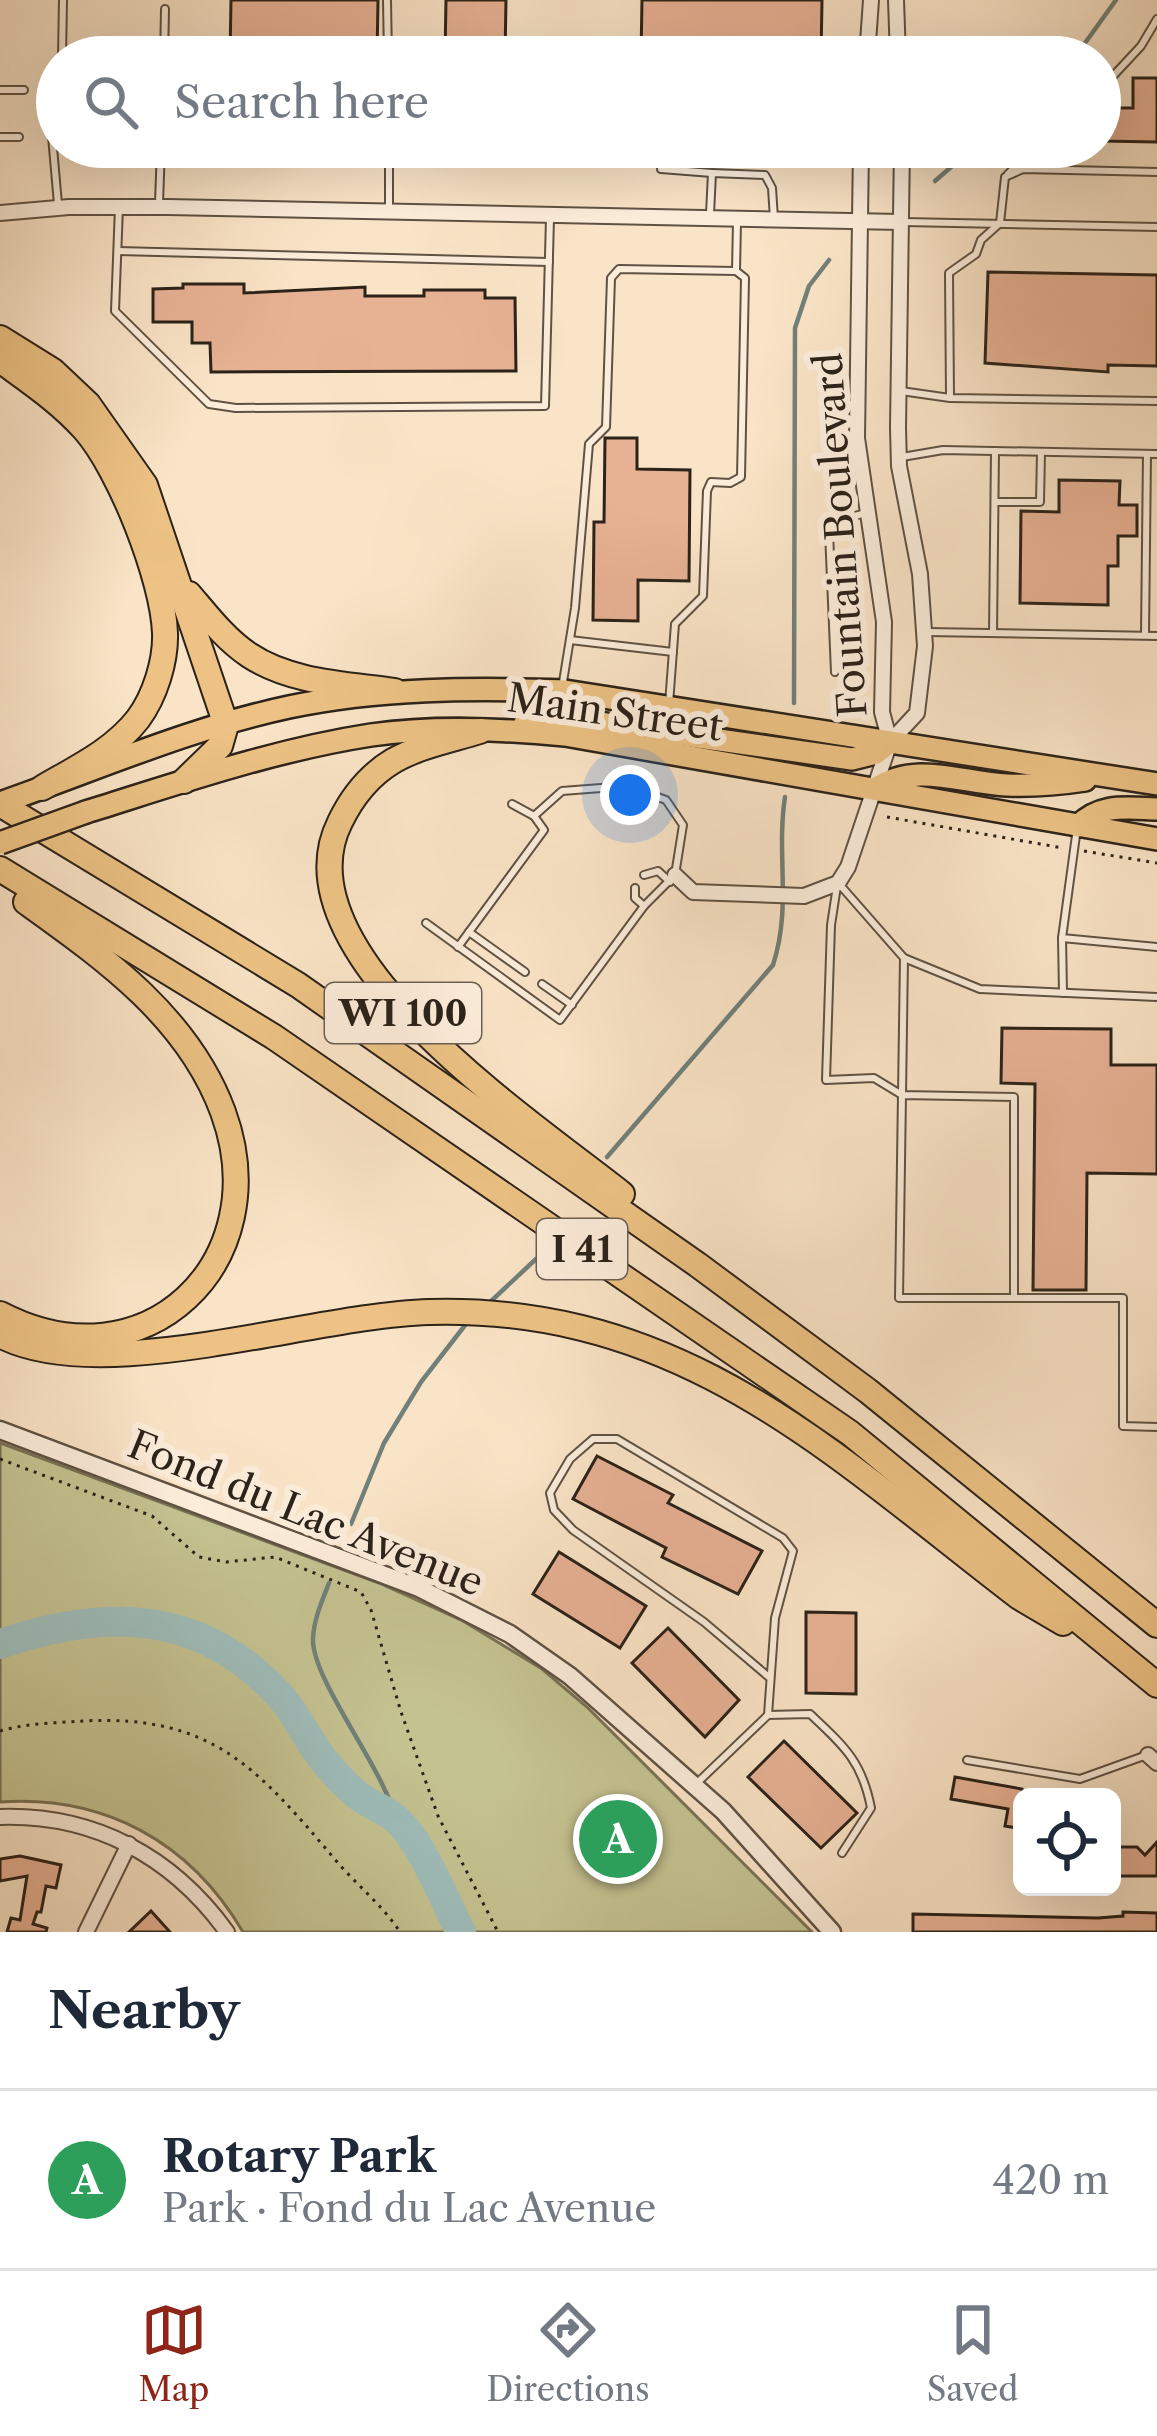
<!DOCTYPE html>
<html lang="en">
<head>
<meta charset="utf-8">
<style>
  body { margin:0; font-family:"Libre Caslon Text",serif; background:#f2f2f3; color:#1f2937 }
  .controls { position:absolute; right:36px; bottom:36px; display:grid; overflow:hidden; border-radius:18px; box-shadow:0 12px 48px #0002 }
  .controls button { width:108px; height:108px; display:grid; place-items:center; padding:0; border:0; border-bottom:3px solid #e0e1e3; background:#fff; color:#1f2937; font:60px sans-serif }
  .you { position:absolute; left:630px; top:795px; width:42px; height:42px; margin:-30px; border:9px solid #fff; border-radius:50%; background:#1a73e8; box-shadow:0 0 0 18px #1a73e833 }
  .badge { display:grid; place-items:center; width:78px; height:78px; border-radius:50%; background:#8f2418; color:#fff; font-size:39px; font-weight:700 }
  .pin { position:absolute; translate:-50% -50%; border:6px solid #fff; box-shadow:0 3px 12px #0006 }
  .list { margin:0; padding:0; list-style:none }
  h2 { display:flex; justify-content:space-between; align-items:center; height:156px; margin:0; padding:0 48px; font-size:51px }
  h2 small { font-size:39px; font-weight:400; color:#747a83 }
  .list li { display:grid; grid-template-columns:78px 1fr auto; gap:36px; align-items:center; box-sizing:border-box; height:180px; padding:0 48px; border-top:3px solid #e0e1e3 }
  .list b { display:block; font-size:45px; white-space:nowrap }
  .list p { margin:0; font-size:39px; white-space:nowrap; color:#747a83 }
  .list em { font-size:39px; font-style:normal; color:#747a83 }
  .icon { flex:none; width:66px; height:66px; fill:none; stroke:currentColor; stroke-width:2; stroke-linecap:round; stroke-linejoin:round }
  .map { position:relative; flex:none; width:1157px; height:1932px; overflow:hidden }
  .search { position:absolute; background:#fff; box-shadow:0 12px 48px #0002; left:36px; right:36px; top:36px; height:132px; display:flex; align-items:center; gap:30px; box-sizing:border-box; padding:0 42px; border-radius:66px; color:#747a83; font-size:45px }
  .sheet { height:336px; background:#fff }
  nav { display:flex; justify-content:space-around; align-items:center; box-sizing:border-box; height:168px; border-top:3px solid #e0e1e3; background:#fff; font-size:33px; color:#747a83 }
  nav a { display:grid; justify-items:center; gap:6px }
  nav .on { color:#8f2418 }
  .map>svg:first-child { display:block }
  .green { fill:#c5c291; stroke:#787255; stroke-width:3 }
  .lines { fill:none; stroke-linecap:round; stroke-linejoin:round }
  .stream { stroke:#71807a; stroke-width:4.5 }
  .river { stroke:#9fbebb; stroke-width:30 }
  .building { fill:#e7b194; stroke:#2b2219; stroke-width:3 }
  .service-casing { stroke:#5f5244; stroke-width:10 }
  .minor-casing { stroke:#5f5244; stroke-width:18 }
  .tertiary-casing { stroke:#5f5244; stroke-width:21 }
  .primary-casing { stroke:#2b2219; stroke-width:26 }
  .motorway-casing { stroke:#2b2219; stroke-width:28 }
  .path { stroke:#2b2219; stroke-width:3; stroke-dasharray:3 6; stroke-linecap:butt }
  .service { stroke:#fceddb; stroke-width:6 }
  .minor { stroke:#fceddb; stroke-width:14 }
  .tertiary { stroke:#fceddb; stroke-width:16 }
  .primary { stroke:#edc284; stroke-width:21 }
  .motorway { stroke:#edc284; stroke-width:24 }
  .primary-bridge-casing { stroke:#2b2219; stroke-width:26; stroke-linecap:butt }
  .primary-bridge { stroke:#edc284; stroke-width:21 }
  .labels { text-anchor:middle; stroke-width:12; stroke-linejoin:round; paint-order:stroke }
  .shield { fill:#fceddb; stroke:#6a5f53; stroke-width:3 }
  .shield-label { font-size:36px; font-weight:bold; fill:#2b2219 }
  .street-label { font-size:39px; fill:#2b2219; stroke:#fceddb }
</style>
</head>
<body>
<div class="map">
<svg width="1157" height="1932" viewBox="0 0 1157 1932">
  <rect width="100%" height="100%" fill="#fae4c7"/>
  <filter id="stains"><feTurbulence type="fractalNoise" baseFrequency=".00167" numOctaves="4"/><feColorMatrix values="0 0 0 0 .2 0 0 0 0 .09 0 0 0 0 .02 0 0 0 .5 -.17"/></filter>
  <radialGradient id="worn" r=".72"><stop offset=".6" stop-color="#630" stop-opacity="0"/><stop offset="1" stop-color="#630" stop-opacity=".3"/></radialGradient>
  <!-- green -->
  <path class="green" d="M0,1443L379,1583L463,1621L542,1669L587,1707L812,1932H243C190,1842 105,1795 0,1802Z"/>
  <g class="lines">
    <!-- stream -->
    <g class="stream">
      <path d="M1075,57L1116,0"/>
      <path d="M935,181L974,147"/>
      <path d="M794,703L795,328L809,286L829,260"/>
      <path d="M607,1157L773,965C792,906 776,856 785,797"/>
      <path d="M488,1304L536,1259"/>
      <path d="M351,1524L384,1443L421,1382L466,1324"/>
      <path d="M329,1583C322,1601 314,1619 313,1638C311,1679 383,1767 396,1819"/>
    </g>
    <!-- river -->
    <path class="river" d="M0,1644C103,1609 200,1608 279,1695C298,1715 308,1742 326,1763C337,1776 351,1792 366,1801C376,1807 389,1812 397,1820C423,1844 444,1900 461,1932"/>
  </g>
  <!-- building -->
  <g class="building">
    <path d="M231,0H378L377,57H230Z"/>
    <path d="M446,0H506L505,57H445Z"/>
    <path d="M642,0H822L821,57H641Z"/>
    <path d="M1133,78H1157V142L1102,141V108H1133Z"/>
    <path d="M988,272L1157,275V366L1108,365V372L985,363Z"/>
    <path d="M183,284H244V293L365,287V296H424V290H485V298H515L516,371L211,372L210,343H192V322H153V289L183,288Z"/>
    <path d="M605,438H637V469L690,470L689,581L638,580V621L593,620L594,522H604Z"/>
    <path d="M1059,480L1120,481L1119,505H1137V536H1118V566H1108V605L1020,603L1021,511L1059,512Z"/>
    <path d="M1002,1028L1111,1029V1065H1157V1174L1087,1173L1086,1290H1033L1035,1084L1001,1083Z"/>
    <path d="M597,1456L673,1495L668,1503L762,1551L738,1594L662,1557L666,1548L573,1499Z"/>
    <path d="M559,1552L646,1606L620,1648L533,1594Z"/>
    <path d="M806,1612L856,1613V1694L806,1693Z"/>
    <path d="M668,1628L739,1700L705,1737L632,1663Z"/>
    <path d="M784,1741L857,1813L821,1848L748,1777Z"/>
    <path d="M955,1777L1022,1789V1829L1005,1826L1008,1809L951,1799Z"/>
    <path d="M1157,1842V1876H1117V1847H1137L1145,1855Z"/>
    <path d="M20,1856L61,1865L56,1888L46,1886L41,1912H37L33,1924L47,1928L46,1932H7L11,1918L20,1920L27,1876L0,1881V1859Z"/>
    <path d="M151,1911L170,1932H129Z"/>
    <path d="M1123,1912L1157,1913V1932H913V1914L1098,1918L1123,1916Z"/>
  </g>
  <g class="lines">
    <!-- service casing -->
    <g class="service-casing">
      <g id="service">
        <path d="M387,0L388,57"/>
        <path d="M62,57L63,0"/>
        <path d="M164,57L165,9"/>
        <path d="M57,89L51,125L58,204"/>
        <path d="M0,90H24"/>
        <path d="M1100,90L1141,46L1157,19"/>
        <path d="M0,137H19"/>
        <path d="M389,147V209"/>
        <path d="M661,147V169L712,173"/>
        <path d="M207,152L389,154"/>
        <path d="M1008,174L1036,147"/>
        <path d="M159,203L161,147"/>
        <path d="M119,207L115,311L209,404L236,408L545,406L550,218"/>
        <path d="M710,214L712,173L765,175L772,188L774,219"/>
        <path d="M903,222L1157,227"/>
        <path d="M118,251L549,262"/>
        <path d="M736,271L737,222"/>
        <path d="M901,391L950,398L1157,401"/>
        <path d="M950,398L949,273L976,254L981,240L1000,223L1005,177L1023,169L1157,172"/>
        <path d="M902,457L943,450L1157,454"/>
        <path d="M995,502H1040L1041,452"/>
        <path d="M928,632L1157,636"/>
        <path d="M993,633L995,451"/>
        <path d="M1145,635L1147,454"/>
        <path d="M570,640L673,652"/>
        <path d="M835,672L829,532L841,519L867,513"/>
        <path d="M562,688L575,608L589,444L606,427L611,278L619,269L736,271L745,278L741,477L730,483L711,482L707,491L703,596L675,624L669,704"/>
        <path d="M1077,828L1062,938L1157,947"/>
        <path d="M644,875L658,871L670,882"/>
        <path d="M837,886L831,925L826,1080L874,1078L902,1095L1014,1097V1298H899L904,958L840,885"/>
        <path d="M635,888V898L644,906"/>
        <path d="M426,923L560,1020L644,906L675,875L683,825L666,800L627,786L562,791L534,816L512,804"/>
        <path d="M469,932L525,972"/>
        <path d="M1062,938L1063,993"/>
        <path d="M458,947L544,830L534,816"/>
        <path d="M904,958L980,989L1157,997"/>
        <path d="M542,984L572,1005"/>
        <path d="M1014,1298H1123V1426L1157,1427"/>
        <path d="M768,1715L810,1714C844,1746 862,1761 871,1808L842,1853"/>
        <path d="M967,1760L1080,1779L1144,1756"/>
        <path d="M697,1783L768,1715L775,1618L793,1551L783,1538L617,1439H593L570,1459L550,1493L554,1510L573,1530L704,1622L770,1678"/>
      </g>
    </g>
    <!-- minor casing -->
    <g class="minor-casing">
      <g id="minor">
        <path d="M896,0L898,57"/>
        <path d="M867,57L871,0"/>
        <path d="M861,147L857,438L884,622L882,712L890,742"/>
        <path d="M0,213L69,207H167L901,222"/>
        <path d="M675,875L693,892L804,896L838,883L848,867L890,742L917,713L925,646L920,574L899,466L898,428L902,147"/>
        <path d="M1148,1755L1157,1763"/>
        <path d="M0,1817C94,1814 172,1856 227,1932"/>
        <path d="M86,1932L129,1844"/>
      </g>
    </g>
    <!-- tertiary casing -->
    <g class="tertiary-casing">
      <path id="tertiary" d="M0,1430L419,1588L510,1634L570,1676L723,1811L832,1932"/>
    </g>
    <!-- primary casing -->
    <g class="primary-casing">
      <g id="primary">
        <path d="M524,725L564,718L852,759L876,753L890,742"/>
        <path d="M875,789C916,761 961,783 1007,785C1033,786 1059,784 1085,780"/>
        <path d="M0,803C95,770 190,728 289,707C380,688 472,688 565,691L1157,784"/>
        <path d="M86,812C179,783 274,750 371,735C435,726 501,729 565,735L1157,839"/>
        <path d="M1078,826C1101,803 1126,808 1157,809"/>
      </g>
    </g>
    <!-- motorway casing -->
    <g class="motorway-casing">
      <g id="motorway">
        <path d="M0,338L53,371L88,404L145,485L226,725L220,746L184,781"/>
        <path d="M0,360C30,382 60,402 85,430C120,470 163,579 165,633C166,661 155,696 138,719C113,751 76,768 42,788"/>
        <path d="M189,594C207,615 225,639 249,655C291,683 347,684 395,691"/>
        <path d="M480,731C451,740 419,746 393,761C368,776 352,797 340,822C274,953 536,1125 622,1194"/>
        <path d="M0,804L298,985L698,1265L868,1391L1157,1625"/>
        <path d="M0,869L274,1037L850,1433L1157,1685"/>
        <path d="M0,1314C145,1390 278,1262 223,1112C188,1017 104,958 26,902"/>
        <path d="M0,1335C100,1388 312,1315 429,1312C683,1305 831,1453 1019,1597L1063,1623"/>
      </g>
    </g>
    <!-- path -->
    <g class="path">
      <path d="M887,817L1063,848"/>
      <path d="M1084,851L1157,863"/>
      <path d="M0,1459L152,1516L199,1557L226,1562L275,1557L361,1592L371,1610L401,1712L438,1816L498,1932"/>
      <path d="M0,1731C27,1723 56,1723 83,1721C214,1714 259,1770 338,1863C358,1886 383,1906 400,1932"/>
    </g>
    <!-- service -->
    <use href="#service" class="service"/>
    <!-- minor -->
    <use href="#minor" class="minor"/>
    <!-- tertiary -->
    <use href="#tertiary" class="tertiary"/>
    <!-- primary -->
    <use href="#primary" class="primary"/>
    <!-- motorway -->
    <use href="#motorway" class="motorway"/>
    <!-- primary-bridge casing -->
    <g class="primary-bridge-casing">
      <path id="primary-bridge" d="M0,843L86,812"/>
    </g>
    <!-- primary-bridge -->
    <use href="#primary-bridge" class="primary-bridge"/>
  </g>
  <g class="labels">
    <!-- shield labels -->
    <g class="shield">
      <rect x="325" y="983" width="156" height="60" rx="9"/>
      <rect x="537" y="1219" width="90" height="60" rx="9"/>
    </g>
    <g class="shield-label">
      <text x="403" y="1026">WI 100</text>
      <text x="582" y="1262">I 41</text>
    </g>
    <!-- street labels -->
    <g class="street-label">
      <text transform="translate(840 535) rotate(-94)" y="14">Fountain Boulevard</text>
      <text transform="translate(615 712) rotate(8)" y="14">Main Street</text>
      <text transform="translate(306 1513) rotate(22)" y="14">Fond du Lac Avenue</text>
    </g>
  </g>
  <rect width="100%" height="100%" filter="url(#stains)"/>
  <rect width="100%" height="100%" fill="url(#worn)"/>
</svg>
<div class="controls">
<button><svg class="icon" aria-label="locate" viewBox="0 0 24 24"><circle cx="12" cy="12" r="6"/><path d="M12 2v4M12 18v4M2 12h4M18 12h4"/></svg></button>
</div>
<div class="you"></div>
<div class="pin badge" style="left:618px;top:1839px;background:#2e9e5b">A</div>
<div class="search"><svg class="icon" aria-label="search" viewBox="0 0 24 24"><circle cx="10" cy="10" r="6"/><path d="M15 15l6 6"/></svg>Search here</div>
</div>
<section class="sheet">
<h2>Nearby<small></small></h2>
<ul class="list">
<li><span class="badge" style="background:#2e9e5b">A</span><div><b>Rotary Park</b><p>Park · Fond du Lac Avenue</p></div><em>420 m</em></li>
</ul>
</section>
<nav>
<a class="on"><svg class="icon" aria-label="map" viewBox="0 0 24 24"><path d="M3 6l6-2 6 2 6-2v14l-6 2-6-2-6 2zM9 4v14M15 6v14"/></svg>Map</a>
<a><svg class="icon" aria-label="directions" viewBox="0 0 24 24"><path d="M12 3l9 9-9 9-9-9zM9 14v-3h6M13 9l2 2-2 2"/></svg>Directions</a>
<a><svg class="icon" aria-label="saved" viewBox="0 0 24 24"><path d="M7 4h10v16l-5-4-5 4z"/></svg>Saved</a>
</nav>
</body>
</html>
